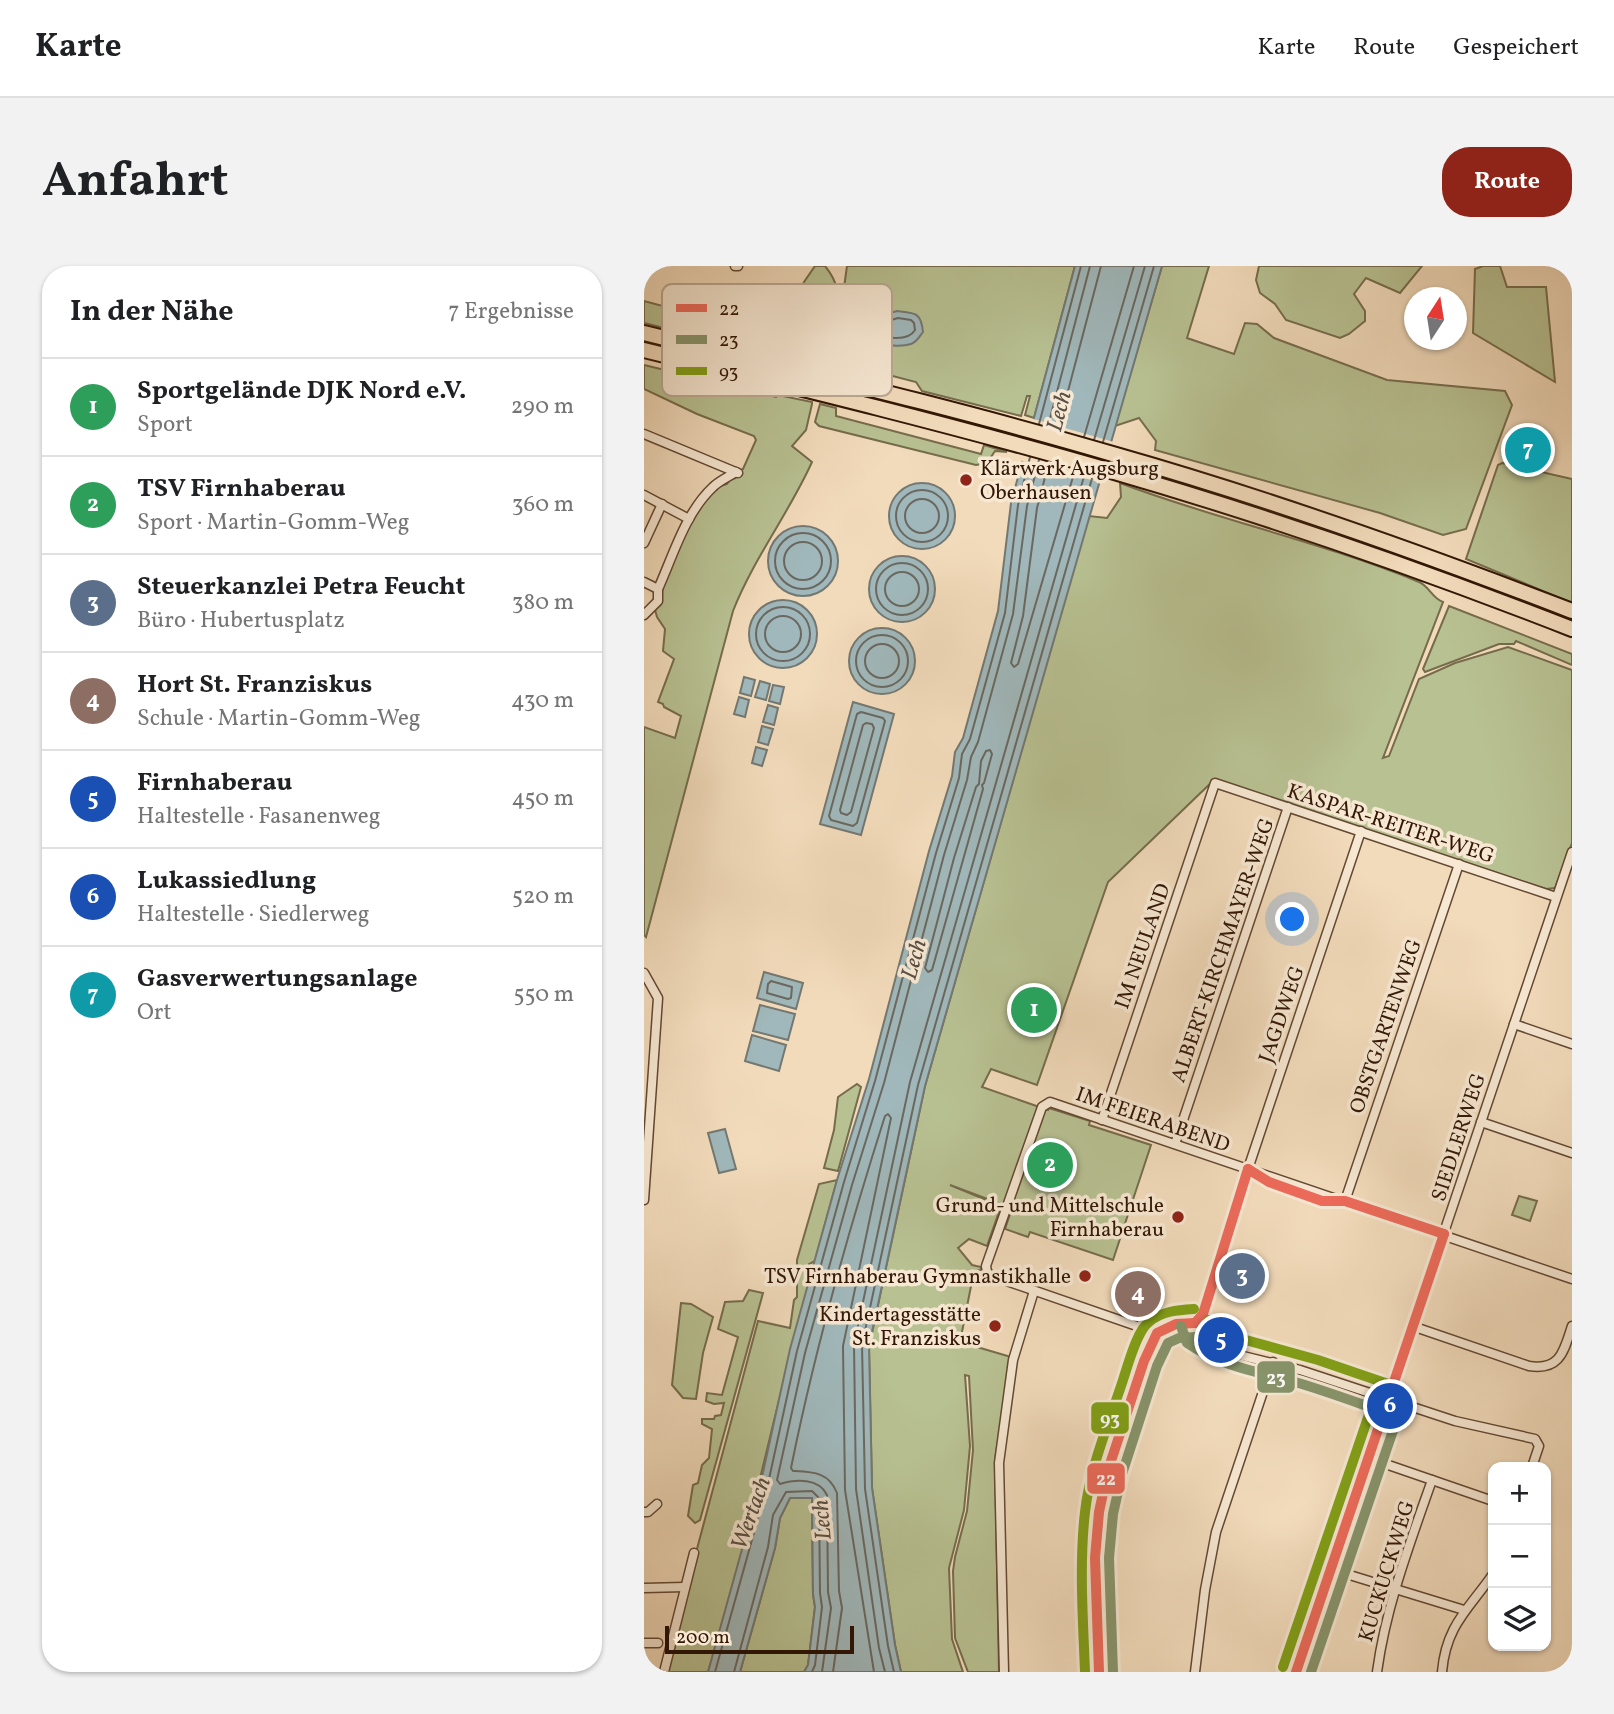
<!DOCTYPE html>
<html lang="de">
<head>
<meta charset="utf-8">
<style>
  body { margin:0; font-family:Vollkorn,serif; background:#f2f2f2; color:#202124 }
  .controls { position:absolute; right:21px; bottom:21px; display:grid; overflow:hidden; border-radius:14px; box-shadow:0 2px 5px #0004 }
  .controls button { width:63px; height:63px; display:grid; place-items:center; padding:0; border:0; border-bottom:2px solid #e0e0e0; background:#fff; color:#202124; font:35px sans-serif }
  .compass { position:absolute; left:760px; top:21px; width:63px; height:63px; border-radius:50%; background:#fff; box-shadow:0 2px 5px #0004; rotate:12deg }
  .scale { position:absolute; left:21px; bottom:18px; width:189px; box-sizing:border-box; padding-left:7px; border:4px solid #331705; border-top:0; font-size:19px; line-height:24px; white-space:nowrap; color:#331705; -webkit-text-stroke:5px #f7e8d3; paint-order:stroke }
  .you { position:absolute; left:649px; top:654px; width:24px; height:24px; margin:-18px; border:5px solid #fff; border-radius:50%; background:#1a73e8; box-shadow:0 0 0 10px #1a73e833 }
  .badge { display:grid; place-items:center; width:46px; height:46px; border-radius:50%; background:#8f2418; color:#fff; font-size:23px; font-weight:700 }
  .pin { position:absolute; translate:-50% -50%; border:4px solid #fff; box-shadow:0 2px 7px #0006 }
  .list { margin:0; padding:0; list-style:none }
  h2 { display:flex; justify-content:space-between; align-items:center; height:91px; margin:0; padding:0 28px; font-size:30px }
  h2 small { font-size:23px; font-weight:400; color:#757577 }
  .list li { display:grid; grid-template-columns:46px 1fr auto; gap:21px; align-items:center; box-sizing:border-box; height:98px; padding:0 28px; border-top:2px solid #e0e0e0 }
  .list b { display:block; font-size:26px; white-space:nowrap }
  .list p { margin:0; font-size:23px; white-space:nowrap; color:#757577 }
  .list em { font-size:23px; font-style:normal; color:#757577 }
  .icon { flex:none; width:38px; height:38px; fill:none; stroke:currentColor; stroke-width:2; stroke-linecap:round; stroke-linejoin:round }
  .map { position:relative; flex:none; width:928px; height:1406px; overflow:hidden; border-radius:28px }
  header { display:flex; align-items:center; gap:42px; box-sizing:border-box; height:98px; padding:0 35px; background:#fff; border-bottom:2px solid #e0e0e0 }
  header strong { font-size:33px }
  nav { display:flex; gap:38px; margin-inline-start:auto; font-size:24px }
  .intro { display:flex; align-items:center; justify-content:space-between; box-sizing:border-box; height:168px; padding:0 42px }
  h1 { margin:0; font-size:49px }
  .button { padding:18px 32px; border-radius:28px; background:#8f2418; color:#fff; font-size:24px; font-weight:700 }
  main { display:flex; gap:42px; padding:0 42px }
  aside { flex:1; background:#fff; border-radius:28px; box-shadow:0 2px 5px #0004 }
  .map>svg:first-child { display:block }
  .green { fill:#b8c192; stroke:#766c4c; stroke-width:2 }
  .water { fill:#a0b8bb; stroke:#747872; stroke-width:2 }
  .pier { fill:#f2dbbb }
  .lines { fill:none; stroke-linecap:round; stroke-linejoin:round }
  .shore { stroke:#6a6860; stroke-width:2 }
  .minor-casing { stroke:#634832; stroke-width:11 }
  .motorway-casing { stroke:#331705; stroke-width:18 }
  .minor { stroke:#f7e8d3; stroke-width:8 }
  .motorway { stroke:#f2dbbb; stroke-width:14 }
  .bus-1-casing { stroke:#f7e8d3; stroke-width:16 }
  .bus-2-casing { stroke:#f7e8d3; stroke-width:16 }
  .bus-3-casing { stroke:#f7e8d3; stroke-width:16 }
  .bus-1 { stroke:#ed6a5a; stroke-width:10 }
  .bus-2 { stroke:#87946b; stroke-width:10 }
  .bus-3 { stroke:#819f16; stroke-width:10 }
  .poi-dot { fill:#8f2418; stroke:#f7e8d3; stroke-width:2.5 }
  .labels { text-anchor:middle; stroke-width:7; stroke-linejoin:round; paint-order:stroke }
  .poi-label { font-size:21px; fill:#331705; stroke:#f7e8d3; text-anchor:end }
  .street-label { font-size:21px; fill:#331705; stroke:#f7e8d3 }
  .water-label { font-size:23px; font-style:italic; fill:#594f45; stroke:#f7e8d3 }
  .key { fill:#f7e8d3; stroke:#bca995; stroke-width:2 }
  .key-label { font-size:19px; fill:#331705 }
  .line-badge { stroke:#f7e8d3; stroke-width:2.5 }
  .badge-label { font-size:19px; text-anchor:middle; font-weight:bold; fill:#fff }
</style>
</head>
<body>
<header>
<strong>Karte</strong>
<nav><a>Karte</a><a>Route</a><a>Gespeichert</a></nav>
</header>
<div class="intro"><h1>Anfahrt</h1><a class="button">Route</a></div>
<main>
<aside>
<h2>In der Nähe<small>7 Ergebnisse</small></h2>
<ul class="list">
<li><span class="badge" style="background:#2e9e5b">1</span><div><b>Sportgelände DJK Nord e.V.</b><p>Sport</p></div><em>290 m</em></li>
<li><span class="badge" style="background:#2e9e5b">2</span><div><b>TSV Firnhaberau</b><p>Sport · Martin-Gomm-Weg</p></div><em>360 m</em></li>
<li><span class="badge" style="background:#5c6f8a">3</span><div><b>Steuerkanzlei Petra Feucht</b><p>Büro · Hubertusplatz</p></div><em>380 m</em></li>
<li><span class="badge" style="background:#8d6e63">4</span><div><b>Hort St. Franziskus</b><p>Schule · Martin-Gomm-Weg</p></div><em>430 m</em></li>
<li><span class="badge" style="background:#1a4fb4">5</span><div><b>Firnhaberau</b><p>Haltestelle · Fasanenweg</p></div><em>450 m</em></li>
<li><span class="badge" style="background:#1a4fb4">6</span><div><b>Lukassiedlung</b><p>Haltestelle · Siedlerweg</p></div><em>520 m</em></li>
<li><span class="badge" style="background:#0f9aa8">7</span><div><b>Gasverwertungsanlage</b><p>Ort</p></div><em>550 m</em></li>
</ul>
</aside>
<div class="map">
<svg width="928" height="1406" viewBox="0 0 928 1406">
  <rect width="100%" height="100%" fill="#f2dbbb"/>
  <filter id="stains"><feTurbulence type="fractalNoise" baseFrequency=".00286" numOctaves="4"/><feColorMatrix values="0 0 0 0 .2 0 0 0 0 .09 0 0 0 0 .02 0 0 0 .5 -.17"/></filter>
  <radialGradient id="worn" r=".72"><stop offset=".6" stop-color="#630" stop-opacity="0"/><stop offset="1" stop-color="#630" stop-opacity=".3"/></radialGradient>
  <!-- green -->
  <g class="green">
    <path d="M171,0H181C191,12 200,32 188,46C184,50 180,53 177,58C169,72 167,80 153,88L161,92C171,86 177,73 180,61H185L178,101L0,57V35L119,67L128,43L147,47L160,16Z"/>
    <path d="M203,0H431L390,152L381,149L386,130H383L377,150L278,125L272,116L210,100L206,108L186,103L198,57L196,50Z"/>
    <path d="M518,0H565L543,72L590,88L601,57L613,58L630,72L743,114L861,125L868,139L822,263L799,269L736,247L511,184L512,175L495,152L471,160Z"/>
    <path d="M615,0H778L756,27L722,12L710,28L721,45V55L705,68L696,72L642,54L631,38L616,27L612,14Z"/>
    <path d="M839,0H856L863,21H902L911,116L829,67L831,3Z"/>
    <path d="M0,99L132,131L134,129L168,136V138L162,164L148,180L168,196C145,247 110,292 89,345L2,671L0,669V461L31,472L37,450L20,441L19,438L14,436L30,393L19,385L21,363L13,351L10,340L14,323L45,253L71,222L83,218L92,206L99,203L112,174L110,170L53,148L0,123Z"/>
    <path d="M176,138L192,142V150L337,188L340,179L363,186L351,185L343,197L332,199L175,160L171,156Z"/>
    <path d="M858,197L928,213V337L822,293L854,199Z"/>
    <path d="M476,217C574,254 678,276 775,316C785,320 788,332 799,336L739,492L745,490L775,413L811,397L864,381L928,404V577L911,622L902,623L570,514L464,616L393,819L347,803L338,821L404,844L405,842L446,855L445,859L507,879L469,994L386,966L384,971L361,963L368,942L306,919L357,940L343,980L325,973L314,982L328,999L337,1001V1004L330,1005L316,1076L367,1091L351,1194L355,1406H324L311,1372L309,1305L311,1291L323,1245L329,1184L325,1110L321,1109L326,1180L320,1244L305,1302L308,1373L319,1406H257L251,1379L228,1222L225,1081L281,820L445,250L463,252L477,231Z"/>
    <path d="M805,340L928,388V399L872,375L870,378H855L781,406L779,403Z"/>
    <path d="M213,818L217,821L194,905L180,902L190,864L194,831Z"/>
    <path d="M193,914L171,995L165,998V1003L170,1001C131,1135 106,1273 64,1406H20L114,1055L146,1062L150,1034L153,1031V994L175,918Z"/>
    <path d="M875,930L893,935L886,955L868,949Z"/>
    <path d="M105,1024L119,1027L56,1254L51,1257L44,1250L49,1219L54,1217L58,1199L65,1192L68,1163L58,1158V1153H70L71,1150L77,1149L80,1137L70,1138L62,1135L63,1127L78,1129L94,1071L74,1063L81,1036L99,1035Z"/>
    <path d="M37,1037L47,1038L69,1051L59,1087L52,1133L39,1132L28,1119Z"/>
    <path d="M146,1232H168L169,1328L171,1341L164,1399L160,1406H96L131,1282L136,1252Z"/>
  </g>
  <!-- water -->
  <g class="water">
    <path d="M431,0H518L281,820L225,1080L228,1222L251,1379L257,1406H160L164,1399L171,1341L169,1328L168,1232H146L136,1252L131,1282L96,1406H64L118,1211L146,1083L193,914L225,813L285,585L308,510L311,486L319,472L354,345L367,237Z"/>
    <path d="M253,45C271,47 277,46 279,66C275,71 273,76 267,78C252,83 210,78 225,53Z"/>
    <circle cx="278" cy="250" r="33"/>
    <circle cx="159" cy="295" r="35"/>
    <circle cx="258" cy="323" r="33"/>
    <circle cx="139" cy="368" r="34"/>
    <circle cx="238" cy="395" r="33"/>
    <path d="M100,411L111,414L107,430L96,427Z"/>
    <path d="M116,415L126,418L122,434L111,431Z"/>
    <path d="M129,419L140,421L136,438L125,435Z"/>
    <path d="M95,431L105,434L101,451L90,448Z"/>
    <path d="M209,436L250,448L217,569L176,558Z"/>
    <path d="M124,439L134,442L130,459L119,456Z"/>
    <path d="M118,460L129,463L124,479L114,476Z"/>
    <path d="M112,481L123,484L118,500L108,497Z"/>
    <path d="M120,706L159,717L152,743L113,732Z"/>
    <path d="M116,739L151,748L144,774L109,765Z"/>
    <path d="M108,769L142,779L135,805L101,795Z"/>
    <path d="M81,863L92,903L75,907L64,867Z"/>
  </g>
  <!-- pier -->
  <path class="pier" d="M386,152L470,176L458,217L375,194Z"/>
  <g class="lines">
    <!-- shore -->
    <g class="shore">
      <path d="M254,52L267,54L270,57L271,64C264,76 239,73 228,65L230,59Z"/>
      <path d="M395,158L437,0"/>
      <path d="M404,160L446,0"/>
      <path d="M414,163L457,0"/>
      <path d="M440,171L490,0"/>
      <path d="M450,174L501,0"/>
      <path d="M459,176L510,0"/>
      <path d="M405,196L393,242L379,350L367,397L370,401L374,398L431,204"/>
      <circle cx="278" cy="250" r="26"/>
      <circle cx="278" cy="250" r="17"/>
      <circle cx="159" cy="295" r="28"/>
      <circle cx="159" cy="295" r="19"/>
      <circle cx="258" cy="323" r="26"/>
      <circle cx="258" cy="323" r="17"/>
      <circle cx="139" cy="368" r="27"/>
      <circle cx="139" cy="368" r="18"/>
      <circle cx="238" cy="395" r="26"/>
      <circle cx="238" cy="395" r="17"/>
      <path d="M217,446L239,452L241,455L213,557L209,560L187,554L185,550L213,448Z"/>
      <path d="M222,457L228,458L230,462L207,546L203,549L197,547L196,544L219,459Z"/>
      <path d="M346,484L348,488L340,517L338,519L339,523L288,704L284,706L281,702L310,592L332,521L335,518L337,495L342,485Z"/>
      <path d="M127,715L148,721L147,732L144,733L123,727L124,718Z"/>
      <path d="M71,1406L125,1213L153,1085L200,916L231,815L292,587L315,512L318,488L326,473L361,347L374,239L386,191"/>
      <path d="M90,1406L124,1281L129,1249L142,1226L168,1225L175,1232L176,1327L178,1341L171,1399L168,1406"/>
      <path d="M178,1406L187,1342L184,1326L183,1229C175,1212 152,1213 136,1218L133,1214L161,1087L208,919L240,817L300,589L323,514L327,491L334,476L369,348L383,240L395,194"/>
      <path d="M189,1406L198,1342L195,1325L193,1227C185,1206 169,1206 149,1205L147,1202C171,1083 204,966 241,850L244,848L247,852L199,1080L201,1224L230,1406"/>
      <path d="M241,1406L235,1382L212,1223L210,1078L266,816L441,207"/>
      <path d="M250,1406L244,1380L221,1223L218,1079L274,819L449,209"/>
    </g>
    <!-- minor casing -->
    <g class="minor-casing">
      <g id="minor">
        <path d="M91,0H94"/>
        <path d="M0,168L94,207"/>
        <path d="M0,229L45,253"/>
        <path d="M0,277L18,238"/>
        <path d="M0,316L14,323"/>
        <path d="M0,349L14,335V323C29,290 41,247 69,221C75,215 84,211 92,206"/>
        <path d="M0,707L14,732L0,934"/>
        <path d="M870,758L928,778"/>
        <path d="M458,854L571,517L912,631"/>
        <path d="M837,856L928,887"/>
        <path d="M531,878L644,541"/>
        <path d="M701,935L815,598"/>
        <path d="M551,1057L553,1067L566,1076L599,1090L656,1104L811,1155L891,1173L895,1180L888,1201"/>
        <path d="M768,1060L885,1100C917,1105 920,1084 928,1060"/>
        <path d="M513,1067L348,1010L343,1006L342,1000L398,841L406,836L928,1013"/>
        <path d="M512,1070C521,1058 537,1058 551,1057"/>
        <path d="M504,1086L518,1073L545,1066L559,1048L604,903L717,565"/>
        <path d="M724,1192L849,1235"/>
        <path d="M0,1246H4L13,1238"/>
        <path d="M686,1303L820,1344"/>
        <path d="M0,1322L41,1321"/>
        <path d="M0,1377H14"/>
        <path d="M20,1406L50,1287"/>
        <path d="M360,1406L355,1197L369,1094L390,1025"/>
        <path d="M455,1406L451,1292L455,1246L464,1204L507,1081"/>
        <path d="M551,1406L561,1324L572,1266L629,1096"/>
        <path d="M652,1406L928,586"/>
        <path d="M733,1406C742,1340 766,1277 788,1214"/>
        <path d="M798,1406C802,1359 825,1343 849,1308"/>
      </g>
    </g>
    <!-- motorway casing -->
    <g class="motorway-casing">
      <g id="motorway">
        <path d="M0,67C158,106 316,143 472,189C627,233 778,287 928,345"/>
        <path d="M0,84C156,122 312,160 467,205C623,250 777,304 928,363"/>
      </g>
    </g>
    <!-- minor -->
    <use href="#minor" class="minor"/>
    <!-- motorway -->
    <use href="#motorway" class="motorway"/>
    <!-- bus-1 casing -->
    <g class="bus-1-casing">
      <g id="bus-1">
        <path d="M604,903L625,916L678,935H701L800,968"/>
        <path d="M551,1057L559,1048L604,903"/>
        <path d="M455,1406L451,1292L455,1246L464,1204L500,1095L513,1067L532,1058L551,1057"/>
        <path d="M652,1406L800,968"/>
      </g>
    </g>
    <!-- bus-2 casing -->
    <g class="bus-2-casing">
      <g id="bus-2">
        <path d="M537,1060L543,1077C576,1100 614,1106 651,1116C682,1125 711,1136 740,1146"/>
        <path d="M469,1406L465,1292L469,1248L478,1208L513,1100L524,1077L535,1072L552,1071"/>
        <path d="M667,1406L758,1138"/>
      </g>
    </g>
    <!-- bus-3 casing -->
    <g class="bus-3-casing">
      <g id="bus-3">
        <path d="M565,1054L566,1058L591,1071L674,1094L750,1120"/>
        <path d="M639,1401L732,1128"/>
        <path d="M441,1406C439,1353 435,1299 441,1246C446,1201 465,1157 479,1114C484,1099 493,1064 505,1056C518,1045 534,1044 550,1043"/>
      </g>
    </g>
    <!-- bus-1 -->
    <use href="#bus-1" class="bus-1"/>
    <!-- bus-2 -->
    <use href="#bus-2" class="bus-2"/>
    <!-- bus-3 -->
    <use href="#bus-3" class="bus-3"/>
  </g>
  <!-- markers -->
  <g class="poi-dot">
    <circle cx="322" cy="214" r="7"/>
    <circle cx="534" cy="951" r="7"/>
    <circle cx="441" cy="1010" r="7"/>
    <circle cx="351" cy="1060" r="7"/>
  </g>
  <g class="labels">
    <!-- poi labels -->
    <g class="poi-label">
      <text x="336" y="209" text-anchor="start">Klärwerk Augsburg<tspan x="336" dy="24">Oberhausen</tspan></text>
      <text x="520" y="946">Grund- und Mittelschule<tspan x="520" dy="24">Firnhaberau</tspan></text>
      <text x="427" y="1017">TSV Firnhaberau Gymnastikhalle</text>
      <text x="337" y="1055">Kindertagesstätte<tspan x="337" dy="24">St. Franziskus</tspan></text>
    </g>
    <!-- street labels -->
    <g class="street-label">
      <text transform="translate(747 557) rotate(18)" y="7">KASPAR-REITER-WEG</text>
      <text transform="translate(498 680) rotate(-71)" y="7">IM NEULAND</text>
      <text transform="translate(578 684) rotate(-71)" y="7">ALBERT-KIRCHMAYER-WEG</text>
      <text transform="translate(637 748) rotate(-71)" y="7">JAGDWEG</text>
      <text transform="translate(741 760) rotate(-71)" y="7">OBSTGARTENWEG</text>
      <text transform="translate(509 853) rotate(19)" y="7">IM FEIERABEND</text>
      <text transform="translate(814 871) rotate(-72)" y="7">SIEDLERWEG</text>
      <text transform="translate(742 1305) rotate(-73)" y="7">KUCKUCKWEG</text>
    </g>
    <!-- water labels -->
    <g class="water-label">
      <text transform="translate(414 145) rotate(-75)" y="8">Lech</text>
      <text transform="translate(269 693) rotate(-74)" y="8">Lech</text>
      <text transform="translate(106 1247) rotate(-70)" y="8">Wertach</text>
      <text transform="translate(177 1254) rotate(-95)" y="8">Lech</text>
    </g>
  </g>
  <!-- legend -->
  <rect x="18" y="18" width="230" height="112" rx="10" class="key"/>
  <rect x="32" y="38" width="31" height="8" fill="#ed6a5a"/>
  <rect x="32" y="69" width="31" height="9" fill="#87946b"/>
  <rect x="32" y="101" width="31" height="8" fill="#819f16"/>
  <g class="key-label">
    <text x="75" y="49">22</text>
    <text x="75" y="80">23</text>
    <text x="75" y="112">93</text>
  </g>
  <g class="line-badge">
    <rect x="612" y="1094" width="40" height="34" rx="7" fill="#87946b"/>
    <rect x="446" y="1135" width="40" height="34" rx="7" fill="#819f16"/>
    <rect x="442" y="1196" width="40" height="33" rx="7" fill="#ed6a5a"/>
  </g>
  <g class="badge-label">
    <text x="632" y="1118">23</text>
    <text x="466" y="1159">93</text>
    <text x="462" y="1219">22</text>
  </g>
  <rect width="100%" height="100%" filter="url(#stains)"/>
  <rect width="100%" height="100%" fill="url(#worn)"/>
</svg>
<div class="controls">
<button>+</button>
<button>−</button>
<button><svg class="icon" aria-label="layers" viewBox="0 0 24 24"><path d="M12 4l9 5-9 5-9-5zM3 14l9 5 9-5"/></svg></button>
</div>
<svg class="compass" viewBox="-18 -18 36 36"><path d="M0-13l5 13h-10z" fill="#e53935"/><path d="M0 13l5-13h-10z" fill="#757577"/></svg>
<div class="scale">200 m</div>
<div class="you"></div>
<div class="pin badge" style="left:390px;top:744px;background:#2e9e5b">1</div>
<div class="pin badge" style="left:406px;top:899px;background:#2e9e5b">2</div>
<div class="pin badge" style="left:598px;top:1010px;background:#5c6f8a">3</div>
<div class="pin badge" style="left:494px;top:1028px;background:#8d6e63">4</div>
<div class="pin badge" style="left:577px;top:1074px;background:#1a4fb4">5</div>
<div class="pin badge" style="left:746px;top:1140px;background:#1a4fb4">6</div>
<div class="pin badge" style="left:884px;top:184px;background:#0f9aa8">7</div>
</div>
</main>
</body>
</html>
